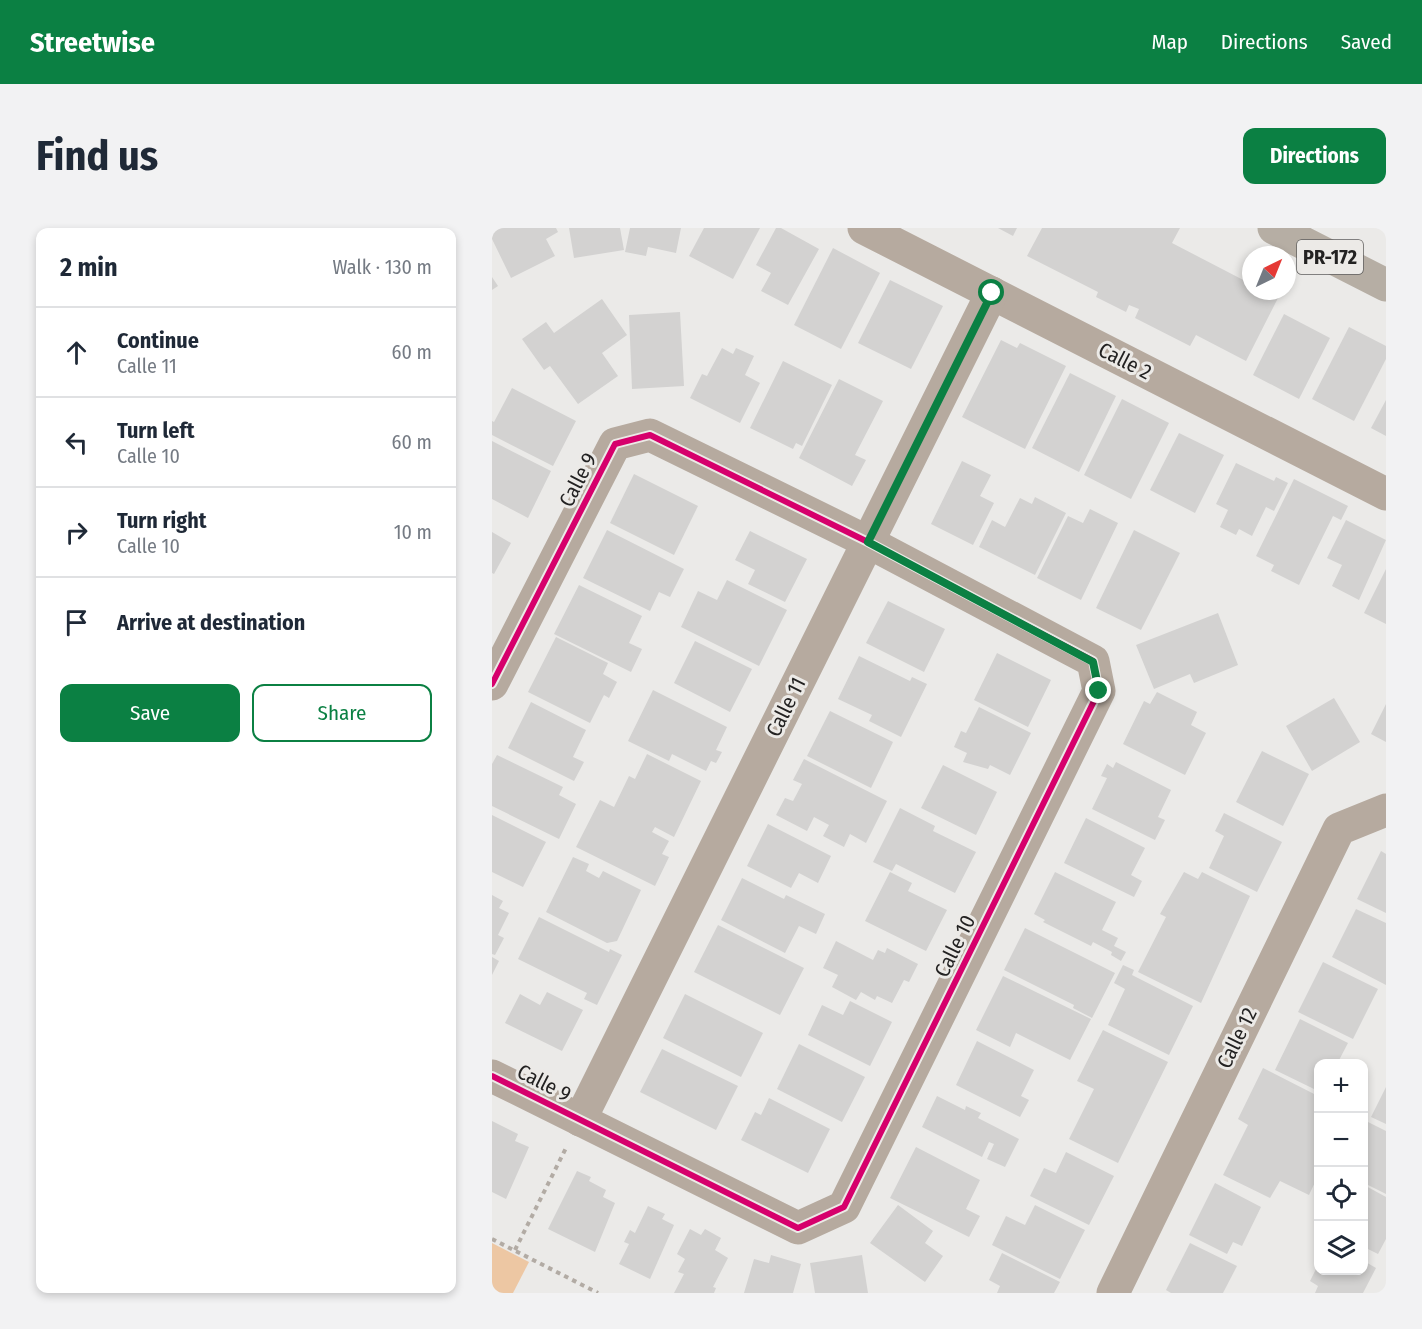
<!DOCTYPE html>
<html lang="en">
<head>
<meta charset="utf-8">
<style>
  body { margin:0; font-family:"Fira Sans Condensed",sans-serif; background:#f2f2f3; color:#1f2937 }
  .controls { position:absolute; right:18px; bottom:18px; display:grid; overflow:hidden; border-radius:12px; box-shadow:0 3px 9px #0003 }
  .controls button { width:54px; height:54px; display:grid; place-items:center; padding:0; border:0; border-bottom:2px solid #e0e1e3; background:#fff; color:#1f2937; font:30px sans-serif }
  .compass { position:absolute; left:750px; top:18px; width:54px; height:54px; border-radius:50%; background:#fff; box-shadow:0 3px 9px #0003; rotate:43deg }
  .stop { position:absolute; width:18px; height:18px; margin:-14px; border:4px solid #0b8043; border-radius:50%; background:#fff }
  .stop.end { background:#0b8043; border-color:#fff; box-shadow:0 2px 6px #0008 }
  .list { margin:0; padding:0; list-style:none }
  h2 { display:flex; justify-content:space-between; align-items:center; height:78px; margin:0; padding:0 24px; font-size:26px }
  h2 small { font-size:20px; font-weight:400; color:#747a83 }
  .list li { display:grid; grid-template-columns:39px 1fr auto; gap:18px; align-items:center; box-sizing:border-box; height:90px; padding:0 24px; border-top:2px solid #e0e1e3 }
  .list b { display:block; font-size:22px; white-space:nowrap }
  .list p { margin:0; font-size:20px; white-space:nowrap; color:#747a83 }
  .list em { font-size:20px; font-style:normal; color:#747a83 }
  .actions { display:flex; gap:12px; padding:18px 24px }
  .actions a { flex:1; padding:14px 0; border:2px solid #0b8043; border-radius:12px; text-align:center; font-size:21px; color:#0b8043 }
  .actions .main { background:#0b8043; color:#fff }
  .icon { flex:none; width:33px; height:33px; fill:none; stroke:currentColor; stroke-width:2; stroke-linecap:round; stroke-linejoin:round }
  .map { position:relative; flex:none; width:894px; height:1065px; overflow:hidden; border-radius:12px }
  header { display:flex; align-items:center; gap:36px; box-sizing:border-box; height:84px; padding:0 30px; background:#0b8043; color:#fff }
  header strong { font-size:28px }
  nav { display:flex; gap:33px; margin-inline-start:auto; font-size:21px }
  .intro { display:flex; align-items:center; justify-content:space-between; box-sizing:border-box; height:144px; padding:0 36px }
  h1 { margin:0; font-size:42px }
  .button { padding:15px 27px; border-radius:12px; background:#0b8043; color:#fff; font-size:21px; font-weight:700 }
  main { display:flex; gap:36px; padding:0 36px }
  aside { flex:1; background:#fff; border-radius:12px; box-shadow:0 3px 9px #0003 }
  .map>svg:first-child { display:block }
  .green { fill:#edc7a3 }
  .building { fill:#d3d2d1 }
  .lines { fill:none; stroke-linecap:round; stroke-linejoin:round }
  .path { stroke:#b2aba4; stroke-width:4; stroke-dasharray:4.5 4.5; stroke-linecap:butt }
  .minor { stroke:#b6aa9f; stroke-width:33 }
  .primary { stroke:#b6aea4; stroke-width:33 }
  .cycleway-casing { stroke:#eceae7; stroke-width:10 }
  .cycleway { stroke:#d6006c; stroke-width:6 }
  .route { stroke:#0b8043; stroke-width:8 }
  .labels { text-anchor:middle; stroke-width:6; stroke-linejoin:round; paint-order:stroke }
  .shield { fill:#eceae7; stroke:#5f5e5d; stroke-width:1.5 }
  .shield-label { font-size:20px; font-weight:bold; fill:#232222 }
  .street-label { font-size:21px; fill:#232222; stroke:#eceae7 }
</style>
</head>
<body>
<header>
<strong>Streetwise</strong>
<nav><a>Map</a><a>Directions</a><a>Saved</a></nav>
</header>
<div class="intro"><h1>Find us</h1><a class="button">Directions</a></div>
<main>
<aside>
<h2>2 min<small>Walk · 130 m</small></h2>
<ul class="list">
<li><svg class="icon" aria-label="ahead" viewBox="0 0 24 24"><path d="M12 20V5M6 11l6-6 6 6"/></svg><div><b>Continue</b><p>Calle 11</p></div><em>60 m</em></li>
<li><svg class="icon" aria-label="left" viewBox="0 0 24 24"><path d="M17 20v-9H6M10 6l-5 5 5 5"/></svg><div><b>Turn left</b><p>Calle 10</p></div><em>60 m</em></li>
<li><svg class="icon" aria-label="right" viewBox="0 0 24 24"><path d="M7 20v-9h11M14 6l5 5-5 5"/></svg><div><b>Turn right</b><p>Calle 10</p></div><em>10 m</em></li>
<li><svg class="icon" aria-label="arrive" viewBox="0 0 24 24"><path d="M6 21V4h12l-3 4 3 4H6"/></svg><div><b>Arrive at destination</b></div></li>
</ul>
<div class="actions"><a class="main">Save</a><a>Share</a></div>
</aside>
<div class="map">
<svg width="894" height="1065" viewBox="0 0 894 1065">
  <rect width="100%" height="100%" fill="#ebeae8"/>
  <!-- green -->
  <path class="green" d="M0,1015L37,1034L21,1065H0Z"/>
  <!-- building -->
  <g class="building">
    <path d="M0,0H64L66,4L54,11L63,28L19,50L0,11Z"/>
    <path d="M77,0H128L132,22L82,30Z"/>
    <path d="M138,0H189L184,25L156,19L154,28L133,24Z"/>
    <path d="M212,0H268L241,51L197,28Z"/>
    <path d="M284,0H289L327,21L296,77L269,63L279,45L264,37Z"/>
    <path d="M506,0H525L521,8Z"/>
    <path d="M550,0H688L680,15L759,56V63H772L786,70L754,133L704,107L698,118L643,90L647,81L637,77L634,84L604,69L606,64L535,28Z"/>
    <path d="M341,20L388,45L349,121L302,97Z"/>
    <path d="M0,49L6,58L0,62Z"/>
    <path d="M398,52L451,78L419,141L366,115Z"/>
    <path d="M110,71L135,107L110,125L126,148L86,176L58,138L52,142L30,111L54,94L62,105Z"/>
    <path d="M188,84L192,158L140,161L137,87Z"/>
    <path d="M792,86L838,110L807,171L761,147Z"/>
    <path d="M857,99L894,118V131L862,193L820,171Z"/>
    <path d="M509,112L525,120L528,115L574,138L533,221L470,189Z"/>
    <path d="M230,120L241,126L244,120L262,128L253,147L268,155L248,195L198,170L210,146L215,148Z"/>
    <path d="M291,133L340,157L310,218L304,215L301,221L258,200Z"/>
    <path d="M578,145L624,168L587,244L540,220Z"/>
    <path d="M347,151L391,173L363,227L374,232L360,258L307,230Z"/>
    <path d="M20,160L84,193L61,238L0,207V193L2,194Z"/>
    <path d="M630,171L677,195L639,271L592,247Z"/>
    <path d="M894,172V208L879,200Z"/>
    <path d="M687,205L732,227L703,285L658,262Z"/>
    <path d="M0,213L59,243L36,290L0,271Z"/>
    <path d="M470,233L499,247L488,268L502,275L481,317L439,296Z"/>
    <path d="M744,235L782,253L784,249L796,255L782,283L774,279L760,308L747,301L744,307L728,299L736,282L724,276Z"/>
    <path d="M142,246L206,278L182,327L118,295Z"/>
    <path d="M802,251L856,278L849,292L841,288L807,357L779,343L782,337L764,328Z"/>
    <path d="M543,269L574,285L543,347L487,319L500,292L513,299L528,270L540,276Z"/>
    <path d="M598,281L626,295L589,372L545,350L576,288L591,295Z"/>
    <path d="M854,292L894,312L867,372L840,358L850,337L835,330Z"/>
    <path d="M115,302L192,341L178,369L167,364L158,383L91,350Z"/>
    <path d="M642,302L688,325L649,402L604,380Z"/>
    <path d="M258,303L315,331L293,374L256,356L263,342L243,332Z"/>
    <path d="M0,304L19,315L2,346L0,345Z"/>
    <path d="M894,341V396L872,385Z"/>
    <path d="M235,352L295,382L267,438L189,399L206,363L225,372Z"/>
    <path d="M87,357L150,388L137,415L150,421L139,444L62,406Z"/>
    <path d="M396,373L453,401L432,444L374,415Z"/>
    <path d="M726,385L746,437L702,455L698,446L662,461L644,417Z"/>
    <path d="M64,409L116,435L111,446L125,454L117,470L112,467L98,495L36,464Z"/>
    <path d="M203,413L260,441L238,484L182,455Z"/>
    <path d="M505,425L559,452L536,499L482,472Z"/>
    <path d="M367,428L418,453L420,449L435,456L409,509L377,493L380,487L346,471Z"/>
    <path d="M161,462L235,499L224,522L230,524L224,535L219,533L214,543L180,526L177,533L136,513Z"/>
    <path d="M665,464L705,484L699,497L714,505L693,547L631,516L652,473L658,476Z"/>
    <path d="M842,470L868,514L820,543L794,498Z"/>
    <path d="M39,474L94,502L81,529L92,534L82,553L16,520Z"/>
    <path d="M894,476V514L879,506Z"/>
    <path d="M487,479L539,505L518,547L498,537L496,541L471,534L475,525L462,519L469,503L474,505Z"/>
    <path d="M338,483L401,514L379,560L315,528Z"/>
    <path d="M770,523L817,546L791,598L744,574Z"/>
    <path d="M155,526L209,553L182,609L163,599L160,604L177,613L170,626L177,629L163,658L84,619L108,572L122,579L137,548L143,551Z"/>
    <path d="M5,527L71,559L67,567L84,576L67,611L0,578V536Z"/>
    <path d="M312,531L395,573L374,615L358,606L352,619L331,608L337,597L322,589L315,603L284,587L293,570L301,573L310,556L301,552Z"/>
    <path d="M624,534L679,562L666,589L673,592L663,612L600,581L615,550L609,548L615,536L621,540Z"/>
    <path d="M451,537L505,564L484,607L429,580Z"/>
    <path d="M408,580L443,598L441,603L484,624L463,665L404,636L400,643L381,634Z"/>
    <path d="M732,585L790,614L765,664L717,640L732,608L723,603Z"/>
    <path d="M0,587L54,614L31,659L0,644Z"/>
    <path d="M594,590L653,620L639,647L650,653L642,669L572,635Z"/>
    <path d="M276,596L339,628L326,655L307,645L299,660L255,638Z"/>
    <path d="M889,623L894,626V685L865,671Z"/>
    <path d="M81,629L97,636L94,643L107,650L111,643L149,662L125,713L115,715L54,684Z"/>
    <path d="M398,644L420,655L416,663L455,682L434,723L373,693Z"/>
    <path d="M563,644L624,674L610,702L626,710L622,718L634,724L629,733L619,727L620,724L601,714L599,718L551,694L553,692L542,686Z"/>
    <path d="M692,644L706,651L710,644L758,668L709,775L646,744L674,689L668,686Z"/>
    <path d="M250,650L292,671L294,667L333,686L324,706L307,698L293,725L229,692Z"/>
    <path d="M0,667L11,673L7,680L17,685L6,707L12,710L3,727L0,726Z"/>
    <path d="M864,681L894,695V757L840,729Z"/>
    <path d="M47,689L117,724L118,721L130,727L105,777L92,771L95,765L26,731Z"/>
    <path d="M226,697L312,740L288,787L202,744Z"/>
    <path d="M533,700L623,745L600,790L581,780L582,777L512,742Z"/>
    <path d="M344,713L381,732L386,722L393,725L395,720L426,736L417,754L412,752L400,775L385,768L383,772L369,764L364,772L340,759L346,747L331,740Z"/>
    <path d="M0,729L7,733L0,747Z"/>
    <path d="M831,734L886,761L861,811L806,784Z"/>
    <path d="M631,737L642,742L640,747L701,778L677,827L616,797L633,761L622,755Z"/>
    <path d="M511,748L599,791L578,832L524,805L518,819L484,802Z"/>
    <path d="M55,764L91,782L70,823L13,795L28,766L48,777Z"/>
    <path d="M193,766L271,805L249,849L171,810Z"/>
    <path d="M358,773L400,794L378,838L316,807L330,777L351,787Z"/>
    <path d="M808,791L856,815L845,836H826V853L822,861L783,842Z"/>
    <path d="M611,802L676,834L626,935L577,911L602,861L585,853Z"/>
    <path d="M485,813L542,842L529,868L537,872L528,889L464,857Z"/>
    <path d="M307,816L373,849L350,894L285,861Z"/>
    <path d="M170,821L246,858L224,902L148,864Z"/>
    <path d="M771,840L826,868V948L817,967L788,953L778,970L731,947L756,897L746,891Z"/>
    <path d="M894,859V896L879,889Z"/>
    <path d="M445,868L473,882L474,878L489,885L486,890L527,911L513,939L495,931L502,916L497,914L490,929L430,899Z"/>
    <path d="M277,870L338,901L316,945L249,912L263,884L269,887Z"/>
    <path d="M872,892L894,903V966L872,955Z"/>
    <path d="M0,893L26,906L23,913L37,919L14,971L0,964Z"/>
    <path d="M424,919L488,952L474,981L488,988L477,1009L398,970Z"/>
    <path d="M574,924L622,948L597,997L538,968L552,940L564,945Z"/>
    <path d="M85,943L99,949L97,953L114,962L111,969L123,975L103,1024L56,1001Z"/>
    <path d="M723,955L769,979L750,1018L741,1014L735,1026L697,1007Z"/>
    <path d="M872,957L894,969V1011L886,1026L872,1019Z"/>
    <path d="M406,977L441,1003L433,1015L451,1028L433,1054L378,1015Z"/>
    <path d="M543,977L593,1002L568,1051L500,1017L514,988L533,997Z"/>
    <path d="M156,978L173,986L170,991L182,997L158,1051L127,1036L137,1016L132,1014L138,1002L143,1005Z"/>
    <path d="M198,1001L209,1007L213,1001L229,1010L223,1022L236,1030L221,1059L224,1060L222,1065H182L192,1046L186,1044L193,1031L185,1026Z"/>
    <path d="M698,1015L745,1038L731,1065H679L674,1062Z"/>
    <path d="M510,1025L568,1054L562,1065H505L508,1058L497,1052Z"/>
    <path d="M279,1027L309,1036L301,1065H252L262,1031L277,1035Z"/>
    <path d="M370,1027L376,1065H323L318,1035Z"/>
    <path d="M872,1033L884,1040L871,1065H823L826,1058L818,1053L826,1037V1042H872Z"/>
  </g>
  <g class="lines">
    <!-- path -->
    <g class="path">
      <path d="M0,1011L106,1065"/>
      <path d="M23,1022L75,918"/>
    </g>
    <!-- minor -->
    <g class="minor">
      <path d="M372,0L894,266"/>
      <path d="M0,456L123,216L158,207L376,314L601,433L607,463L352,979L306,1000L0,848"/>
      <path d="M88,892L500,65"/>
      <path d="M621,1065L847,601L894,582"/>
    </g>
    <!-- primary -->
    <path class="primary" d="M782,0L894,57"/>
    <!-- cycleway casing -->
    <g class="cycleway-casing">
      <path id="cycleway" d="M0,456L123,216L158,207L376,314L601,433L607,463L352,979L306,1000L0,848"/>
    </g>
    <!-- cycleway -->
    <use href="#cycleway" class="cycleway"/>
  </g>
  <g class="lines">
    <!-- route -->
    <path class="route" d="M500,65L376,314L601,434L607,463"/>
  </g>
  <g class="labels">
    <!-- shield labels -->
    <rect class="shield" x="805" y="12" width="66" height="34" rx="4.5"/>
    <g class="shield-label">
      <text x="838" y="36">PR-172</text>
    </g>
    <!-- street labels -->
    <g class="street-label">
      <text transform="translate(633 133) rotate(27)" y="7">Calle 2</text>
      <text transform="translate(86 252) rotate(-63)" y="7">Calle 9</text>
      <text transform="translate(294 479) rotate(-64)" y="7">Calle 11</text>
      <text transform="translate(463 718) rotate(-64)" y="7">Calle 10</text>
      <text transform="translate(745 810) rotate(-64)" y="7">Calle 12</text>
      <text transform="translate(52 855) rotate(27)" y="7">Calle 9</text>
    </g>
  </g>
</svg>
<div class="controls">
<button>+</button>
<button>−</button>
<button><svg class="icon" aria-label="locate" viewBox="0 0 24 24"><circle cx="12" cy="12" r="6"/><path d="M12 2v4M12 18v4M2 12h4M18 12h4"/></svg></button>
<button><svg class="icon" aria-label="layers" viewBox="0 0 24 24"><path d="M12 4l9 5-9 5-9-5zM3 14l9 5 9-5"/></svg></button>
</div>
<svg class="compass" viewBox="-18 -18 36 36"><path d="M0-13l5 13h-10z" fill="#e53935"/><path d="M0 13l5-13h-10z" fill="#747a83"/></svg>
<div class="stop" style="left:500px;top:65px"></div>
<div class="stop end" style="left:607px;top:463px"></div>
</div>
</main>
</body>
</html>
